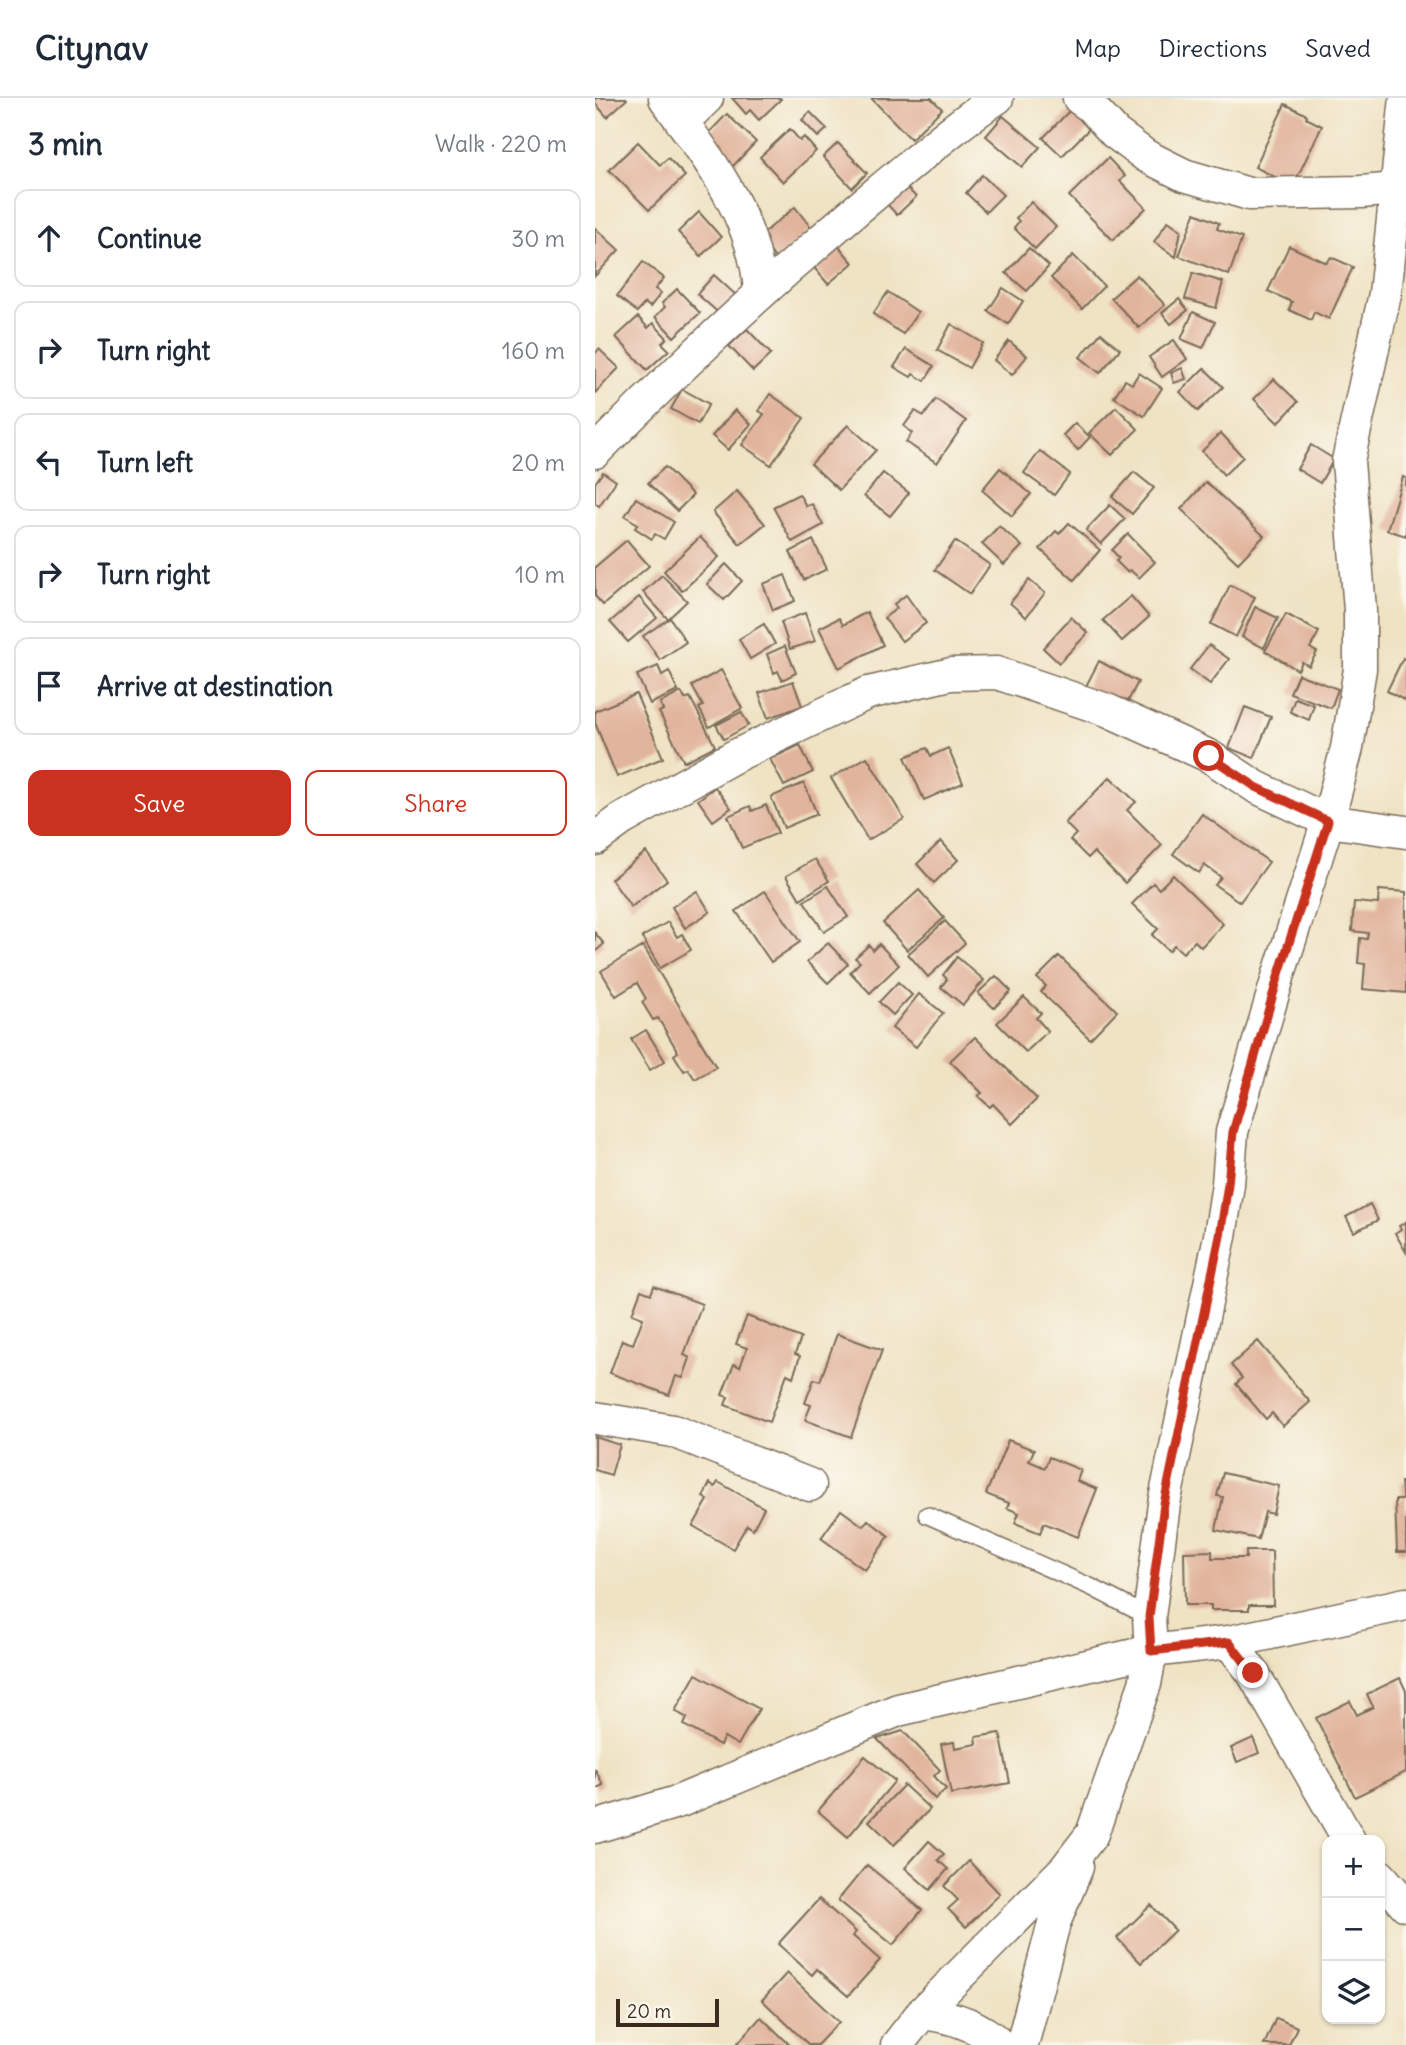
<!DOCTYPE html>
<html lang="en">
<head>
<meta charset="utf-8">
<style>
  body { margin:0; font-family:Delius,sans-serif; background:#f2f2f3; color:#1f2937 }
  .controls { position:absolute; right:21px; bottom:21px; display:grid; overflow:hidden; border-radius:14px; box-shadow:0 2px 5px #0004 }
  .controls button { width:63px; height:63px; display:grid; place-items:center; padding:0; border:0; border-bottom:2px solid #e0e1e3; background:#fff; color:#1f2937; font:35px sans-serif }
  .scale { position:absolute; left:21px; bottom:18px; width:103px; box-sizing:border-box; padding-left:7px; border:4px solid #3b2a1e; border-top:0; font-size:19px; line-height:24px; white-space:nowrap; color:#3b2a1e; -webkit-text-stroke:5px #fbf7ec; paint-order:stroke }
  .stop { position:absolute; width:21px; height:21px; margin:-16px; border:5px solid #c8321e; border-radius:50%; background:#fff }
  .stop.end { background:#c8321e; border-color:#fff; box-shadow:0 2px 7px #0008 }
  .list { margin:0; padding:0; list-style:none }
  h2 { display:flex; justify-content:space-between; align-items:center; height:91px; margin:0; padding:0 28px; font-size:30px }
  h2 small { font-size:23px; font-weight:400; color:#747a83 }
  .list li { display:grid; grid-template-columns:46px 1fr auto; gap:21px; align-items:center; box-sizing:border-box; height:98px; margin:0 14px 14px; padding:0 14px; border:2px solid #e0e1e3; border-radius:14px }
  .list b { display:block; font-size:26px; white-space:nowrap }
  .list em { font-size:23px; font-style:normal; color:#747a83 }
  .actions { display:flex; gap:14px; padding:21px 28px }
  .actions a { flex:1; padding:16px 0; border:2px solid #c8321e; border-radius:14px; text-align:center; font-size:24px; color:#c8321e }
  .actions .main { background:#c8321e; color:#fff }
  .icon { flex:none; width:38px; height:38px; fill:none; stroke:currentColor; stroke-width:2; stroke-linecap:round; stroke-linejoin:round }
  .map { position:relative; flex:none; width:811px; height:1947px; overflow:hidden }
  header { display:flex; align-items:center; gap:42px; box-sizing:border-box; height:98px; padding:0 35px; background:#fff; border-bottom:2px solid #e0e1e3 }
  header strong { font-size:33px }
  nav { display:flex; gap:38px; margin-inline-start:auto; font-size:24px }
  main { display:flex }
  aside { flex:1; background:#fff }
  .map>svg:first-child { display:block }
  .building { fill:#e1b49c }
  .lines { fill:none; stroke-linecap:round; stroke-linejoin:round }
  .lane-casing { stroke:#7a6b58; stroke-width:19 }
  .street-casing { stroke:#7a6b58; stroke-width:35 }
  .lane { stroke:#fff; stroke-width:16 }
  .street { stroke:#fff; stroke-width:32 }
  .route { stroke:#c8321e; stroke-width:9 }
</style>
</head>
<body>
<header>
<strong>Citynav</strong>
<nav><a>Map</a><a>Directions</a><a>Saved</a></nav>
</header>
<main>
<aside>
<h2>3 min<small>Walk · 220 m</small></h2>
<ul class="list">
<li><svg class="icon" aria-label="ahead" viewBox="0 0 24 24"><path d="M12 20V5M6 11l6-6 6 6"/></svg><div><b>Continue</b></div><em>30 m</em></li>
<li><svg class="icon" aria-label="right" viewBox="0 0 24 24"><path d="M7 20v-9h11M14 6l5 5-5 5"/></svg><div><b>Turn right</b></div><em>160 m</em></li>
<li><svg class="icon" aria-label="left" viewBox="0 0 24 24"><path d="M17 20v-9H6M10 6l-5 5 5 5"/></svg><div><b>Turn left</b></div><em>20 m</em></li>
<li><svg class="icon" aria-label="right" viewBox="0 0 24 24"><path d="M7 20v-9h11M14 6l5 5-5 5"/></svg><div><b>Turn right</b></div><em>10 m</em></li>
<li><svg class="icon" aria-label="arrive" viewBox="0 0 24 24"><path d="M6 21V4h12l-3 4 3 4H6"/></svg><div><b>Arrive at destination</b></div></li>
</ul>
<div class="actions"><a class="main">Save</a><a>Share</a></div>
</aside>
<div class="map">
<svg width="811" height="1947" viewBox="0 0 811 1947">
  <rect width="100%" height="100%" fill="#fbf7ec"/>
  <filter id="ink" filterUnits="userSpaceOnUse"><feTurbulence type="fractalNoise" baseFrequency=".0143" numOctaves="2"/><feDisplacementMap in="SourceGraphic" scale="14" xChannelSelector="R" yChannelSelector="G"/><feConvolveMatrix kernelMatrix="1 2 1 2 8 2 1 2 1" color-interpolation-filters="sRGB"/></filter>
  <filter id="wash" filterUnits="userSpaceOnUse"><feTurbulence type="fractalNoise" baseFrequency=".00686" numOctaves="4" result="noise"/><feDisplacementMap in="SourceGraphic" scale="28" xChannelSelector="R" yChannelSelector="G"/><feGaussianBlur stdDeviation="1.57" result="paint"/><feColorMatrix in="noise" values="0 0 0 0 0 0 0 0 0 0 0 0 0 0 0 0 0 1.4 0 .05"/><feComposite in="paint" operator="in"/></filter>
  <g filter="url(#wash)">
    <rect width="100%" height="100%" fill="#efe3c4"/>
    <g id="blocks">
      <!-- building -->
      <g class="building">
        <path d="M0,0H31L32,1L12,19L0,5Z"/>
        <path d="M137,0H185L186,1L164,22L155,12L151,16Z"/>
        <path d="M276,0H336L347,11L316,41Z"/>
        <path d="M690,6L712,17L711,20L727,28L698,88L660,69Z"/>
        <path d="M478,9L497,28L467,58L448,40Z"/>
        <path d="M215,14L232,31L223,39L207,22Z"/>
        <path d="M132,16L161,44L137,69L109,40Z"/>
        <path d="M408,18L445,49L427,69L391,38Z"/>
        <path d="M195,31L205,43L209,39L221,53L188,84L165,59Z"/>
        <path d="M43,44L65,67L73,60L90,78L54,112L14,72Z"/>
        <path d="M243,45L272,75L257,90L228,59Z"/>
        <path d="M513,60L530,78L525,83L551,110L518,142L474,98Z"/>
        <path d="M387,77L408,97L391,114L371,95Z"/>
        <path d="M309,87L321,99L302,117L291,105Z"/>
        <path d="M436,104L461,129L440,151L419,130L424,123L421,120Z"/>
        <path d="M200,109L217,131L181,161L164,139Z"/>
        <path d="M104,114L126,139L106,158L83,134Z"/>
        <path d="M600,115L624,125L622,131L647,140L634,177L584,158Z"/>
        <path d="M573,123L586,132L581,159L559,144Z"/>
        <path d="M0,130L24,152L0,178Z"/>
        <path d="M241,145L258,165L233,186L216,166Z"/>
        <path d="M694,148L732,165L736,159L758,169L734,221L719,214L716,222L694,212L697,204L673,193Z"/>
        <path d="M434,150L454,168L432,193L411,175Z"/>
        <path d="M478,157L509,188L487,211L456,180Z"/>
        <path d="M48,164L69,180L60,191L66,195L55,209L50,205L42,214L22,198Z"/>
        <path d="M598,175L628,184L621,210L590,201Z"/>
        <path d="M119,177L142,198L126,217L102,196Z"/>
        <path d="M542,177L570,207L544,230L516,200Z"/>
        <path d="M408,190L428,203L413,226L393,213Z"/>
        <path d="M82,191L105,215L79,239L60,219L70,209L67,205Z"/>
        <path d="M293,194L323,214L308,236L278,216Z"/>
        <path d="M584,201L593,212L576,226L567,215Z"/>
        <path d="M598,214L620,224L608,250L586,241Z"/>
        <path d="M43,219L53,230L58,225L72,240L67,245L74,252L52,272L21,239Z"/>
        <path d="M356,226L388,245L374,270L342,252Z"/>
        <path d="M152,231L176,256L158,273L134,248Z"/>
        <path d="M506,235L525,251L505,275L485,259Z"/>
        <path d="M579,242L592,261L567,279L554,259Z"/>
        <path d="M414,243L432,258L417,277L399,262Z"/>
        <path d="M4,251L24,270L0,295V256Z"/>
        <path d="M311,251L339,268L330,283L318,276L316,279L299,269Z"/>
        <path d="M587,270L591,281L579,285L576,275Z"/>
        <path d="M609,270L628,289L603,313L585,294Z"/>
        <path d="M544,275L567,290L549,318L519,299L530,282L537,286Z"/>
        <path d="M679,281L703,304L683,325L659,301Z"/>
        <path d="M87,291L114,306L103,326L76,311Z"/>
        <path d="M175,296L209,320L176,367L147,347L169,316L164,313Z"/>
        <path d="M341,301L371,323L342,365L311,344L317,335L309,328L320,313L329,318Z"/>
        <path d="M521,309L543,331L517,357L494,335Z"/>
        <path d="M140,312L156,326L133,352L117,338Z"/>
        <path d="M480,325L495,339L483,352L468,337Z"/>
        <path d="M253,327L281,352L244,392L216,366Z"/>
        <path d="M626,335L648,359L629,377L607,353Z"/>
        <path d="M716,347L739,361L725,385L702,371Z"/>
        <path d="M445,353L475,376L459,397L429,375Z"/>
        <path d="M70,369L98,397L82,413L53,385Z"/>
        <path d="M405,370L436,396L417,418L387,392Z"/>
        <path d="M8,374L21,383L4,408L0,405V385Z"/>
        <path d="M539,374L559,390L537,416L517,399Z"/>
        <path d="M288,375L314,395L295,418L269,398Z"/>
        <path d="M808,379L811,380V438L792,432Z"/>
        <path d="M611,384L669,438L643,465L586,411Z"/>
        <path d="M142,393L170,426L145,446L118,414Z"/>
        <path d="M204,396L211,408L217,406L228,427L197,444L178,409Z"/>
        <path d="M41,400L79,424L69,441L60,436L57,441L40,430L43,426L30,418Z"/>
        <path d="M515,407L530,421L506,446L491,432Z"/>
        <path d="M474,425L505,452L479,482L445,451L461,433L464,436Z"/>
        <path d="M404,428L427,448L409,467L387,446Z"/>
        <path d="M533,436L560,464L544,480L535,472L532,474L521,463L524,460L517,452Z"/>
        <path d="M105,439L124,459L87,493L69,473Z"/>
        <path d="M32,442L54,468L8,507L0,498V469Z"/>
        <path d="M218,442L232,471L209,482L195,454Z"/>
        <path d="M360,443L395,467L375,496L340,472Z"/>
        <path d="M131,466L147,483L129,502L112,486Z"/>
        <path d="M67,477L92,503L73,521L48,494Z"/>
        <path d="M190,477L200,503L178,512L168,486Z"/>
        <path d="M434,482L450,495L431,519L415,505Z"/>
        <path d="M635,487L660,499L641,539L616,526Z"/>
        <path d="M311,497L331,525L307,543L289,520L302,510L299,506Z"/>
        <path d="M536,498L554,519L527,543L508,522Z"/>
        <path d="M44,499L62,520L33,544L15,524Z"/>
        <path d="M660,509L683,520L669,550L647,539Z"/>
        <path d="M272,514L288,547L244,570L224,530L244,520L248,527Z"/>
        <path d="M210,515L220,543L195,551L186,524Z"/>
        <path d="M691,516L724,534L715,550L722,554L714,568L707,564L703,572L670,553Z"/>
        <path d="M476,519L493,535L464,565L448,550Z"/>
        <path d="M75,520L91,544L65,562L48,538Z"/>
        <path d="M169,526L180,546L155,561L144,541Z"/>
        <path d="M614,547L634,561L615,586L595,571Z"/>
        <path d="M190,548L201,575L187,582L183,573L179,575L172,556Z"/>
        <path d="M808,560L811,562V603L792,593Z"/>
        <path d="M504,563L543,584L530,609L491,588Z"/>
        <path d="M63,568L67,577L74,573L83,593L55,606L42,577Z"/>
        <path d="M126,572L147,610L114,629L104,610L108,608L97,588Z"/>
        <path d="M703,576L743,591L736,610L695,595Z"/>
        <path d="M198,583L207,608L173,620L164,595Z"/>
        <path d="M86,594L90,601L95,599L120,648L89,664L64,614L68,612L65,605Z"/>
        <path d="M41,596L68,660L22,679L0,625V613Z"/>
        <path d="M700,600L719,607L714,622L695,614Z"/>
        <path d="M650,609L676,619L659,660L634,650Z"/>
        <path d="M146,614L154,627L129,641L121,627Z"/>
        <path d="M205,647L218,674L189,688L175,661Z"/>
        <path d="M332,650L336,658L353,650L368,685L329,702L310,659Z"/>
        <path d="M272,659L309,721L273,742L236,680Z"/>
        <path d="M515,679L541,704L532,712L567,747L530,785L499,754L493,760L475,742L481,736L470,725Z"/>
        <path d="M209,685L222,716L189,730L176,699Z"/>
        <path d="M120,689L136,710L118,723L103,702Z"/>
        <path d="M171,707L183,735L147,750L133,718L155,708L157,713Z"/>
        <path d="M607,716L674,764L645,804L620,787L626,779L609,767L604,775L578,756Z"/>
        <path d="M346,743L363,762L339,785L322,766Z"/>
        <path d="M51,754L72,782L36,809L16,781Z"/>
        <path d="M220,761L234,783L205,801L191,778Z"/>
        <path d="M578,777L628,826L606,849L600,843L588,855L579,847L574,853L557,837L563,831L537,806L558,785L564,791Z"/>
        <path d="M233,788L253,819L229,834L209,803Z"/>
        <path d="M324,792L349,820L312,852L288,825Z"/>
        <path d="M784,792L811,794V895L768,891L770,866L763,865L765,840L772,841L773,835L757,833L759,804L783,806Z"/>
        <path d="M102,793L115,814L90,830L77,809Z"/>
        <path d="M170,793L205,844L176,864L141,813Z"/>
        <path d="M350,823L370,845L333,879L313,856Z"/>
        <path d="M73,824L82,839L87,836L96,852L65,870L47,839Z"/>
        <path d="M0,835L9,846L0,854Z"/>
        <path d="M233,845L253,866L233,885L212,864Z"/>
        <path d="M284,846L304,867L275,895L255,874L265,864L260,860L274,847L278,852Z"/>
        <path d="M48,848L121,969L100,981L93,971L89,973L79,957L83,954L63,920L58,922L47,904L51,901L42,885L21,898L6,873Z"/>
        <path d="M464,858L522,913L495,941L446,894L451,888L442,880Z"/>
        <path d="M362,859L389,882L368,907L346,889L352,881L348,877Z"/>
        <path d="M401,878L416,893L399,910L383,895Z"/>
        <path d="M303,884L317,897L298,917L284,904Z"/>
        <path d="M324,896L348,915L321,949L297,930Z"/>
        <path d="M429,899L446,915L441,920L453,933L431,954L402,925Z"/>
        <path d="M51,932L70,963L55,972L36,941Z"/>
        <path d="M380,939L442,1001L417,1026L398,1006L395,1009L383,998L387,995L355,963Z"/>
        <path d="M775,1106L783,1122L759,1134L751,1119Z"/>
        <path d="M811,1124V1154L800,1135L806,1131L804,1128Z"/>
        <path d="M59,1188L107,1206L89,1257L95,1260L88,1280L81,1278L74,1297L15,1275L27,1242L38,1246L48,1220L37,1216L46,1192L56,1196Z"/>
        <path d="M152,1218L206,1240L200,1256L205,1258L198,1279L192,1276L174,1324L130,1307L133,1299L127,1297L139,1266L145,1269L152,1250L141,1246Z"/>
        <path d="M242,1236L287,1252L256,1339L210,1322L216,1307L210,1305L219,1281L225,1283Z"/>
        <path d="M663,1243L715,1304L688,1328L677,1315L671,1321L641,1286L647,1280L636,1267Z"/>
        <path d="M0,1339L25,1347L16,1377L0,1372Z"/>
        <path d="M413,1342L439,1352L434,1363L450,1370L454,1359L486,1372L482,1383L502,1391L483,1439L449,1425L445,1435L420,1425L424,1415L412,1410L414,1405L391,1396Z"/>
        <path d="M628,1375L684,1388L678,1416L670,1414L663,1441L621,1432L628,1399L622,1398Z"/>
        <path d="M123,1384L169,1410L158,1431L152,1427L138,1451L98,1428L113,1402L108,1399L115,1385L120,1389Z"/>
        <path d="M806,1384H811V1454H802L800,1402H807Z"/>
        <path d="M246,1412L268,1428L273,1422L294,1438L270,1472L226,1440Z"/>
        <path d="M617,1453V1460H651V1453H677L678,1507H654V1512H616V1507H590L589,1454Z"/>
        <path d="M101,1576L164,1611L143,1647L129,1639L125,1647L89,1627L92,1620L80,1613Z"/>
        <path d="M805,1580L811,1593V1674L760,1699L721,1620L755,1603L762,1617L778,1609L772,1596Z"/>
        <path d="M308,1633L345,1672L339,1678L351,1691L340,1701L282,1641Z"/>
        <path d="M405,1635L415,1685L356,1696L346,1646L359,1644L360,1650L382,1646L381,1639Z"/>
        <path d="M658,1640L664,1655L642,1664L636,1650Z"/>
        <path d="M270,1658L300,1683L253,1739L223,1713Z"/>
        <path d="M0,1671L8,1687L0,1691Z"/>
        <path d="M309,1687L335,1711L299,1747L274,1723Z"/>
        <path d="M334,1743L349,1756L343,1762L353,1771L335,1792L310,1770Z"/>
        <path d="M374,1763L405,1796L371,1829L353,1811L363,1802L349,1788Z"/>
        <path d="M272,1767L327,1812L298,1847L243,1802Z"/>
        <path d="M224,1801L261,1834L258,1838L285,1862L253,1898L222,1871L217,1877L183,1846Z"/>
        <path d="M556,1807L580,1832L546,1865L522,1840Z"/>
        <path d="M192,1875L244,1924L222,1947H214L167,1902Z"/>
        <path d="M166,1919L195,1947H141Z"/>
        <path d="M681,1920L702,1929L694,1947H669Z"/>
      </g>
    </g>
  </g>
  <g filter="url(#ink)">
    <use href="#blocks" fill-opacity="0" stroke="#7a6b58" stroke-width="2"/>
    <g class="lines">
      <!-- lane casing -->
      <g class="lane-casing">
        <path id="lane" d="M332,1417L496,1489L554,1519"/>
      </g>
      <!-- street casing -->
      <g class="street-casing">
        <g id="street">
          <path d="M70,0C112,59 162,121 165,196"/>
          <path d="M484,0L495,8L520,35L551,58L589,77L654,96L766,94L802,91"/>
          <path d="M87,24L112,0"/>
          <path d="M0,354C91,262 186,174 285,92C324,60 361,27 402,0"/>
          <path d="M0,741L26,722L140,658L273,595L356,576L402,575L512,612L614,658L661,689L733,723L811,734"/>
          <path d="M0,1320L78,1333L215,1387"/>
          <path d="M634,1544L658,1575L754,1742"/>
          <path d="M0,1729L85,1703L303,1612L556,1553L634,1544L811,1506"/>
          <path d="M785,1778L811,1807"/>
          <path d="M327,1915C356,1918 384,1927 405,1947"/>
          <path d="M302,1947L327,1915L471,1770L497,1736L550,1586L556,1553L554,1519L569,1406L625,1138L633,1086L637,1034L684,876L733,723L752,650L765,571V512L753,363L790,196L811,0"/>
          <path d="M427,1947L459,1825L482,1769"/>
        </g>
      </g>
      <!-- lane -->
      <use href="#lane" class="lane"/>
      <!-- street -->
      <use href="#street" class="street"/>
    </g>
  </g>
  <g class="lines" filter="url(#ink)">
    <!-- route -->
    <path class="route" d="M614,658L661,689L733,723L684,876L638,1034L633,1086L625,1138L569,1406L554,1519L556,1553L634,1544L658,1575"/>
  </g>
</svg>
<div class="controls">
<button>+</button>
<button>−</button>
<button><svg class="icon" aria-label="layers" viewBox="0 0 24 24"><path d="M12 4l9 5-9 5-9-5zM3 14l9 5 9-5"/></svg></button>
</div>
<div class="scale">20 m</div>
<div class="stop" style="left:614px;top:658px"></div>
<div class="stop end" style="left:658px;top:1575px"></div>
</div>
</main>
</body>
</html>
